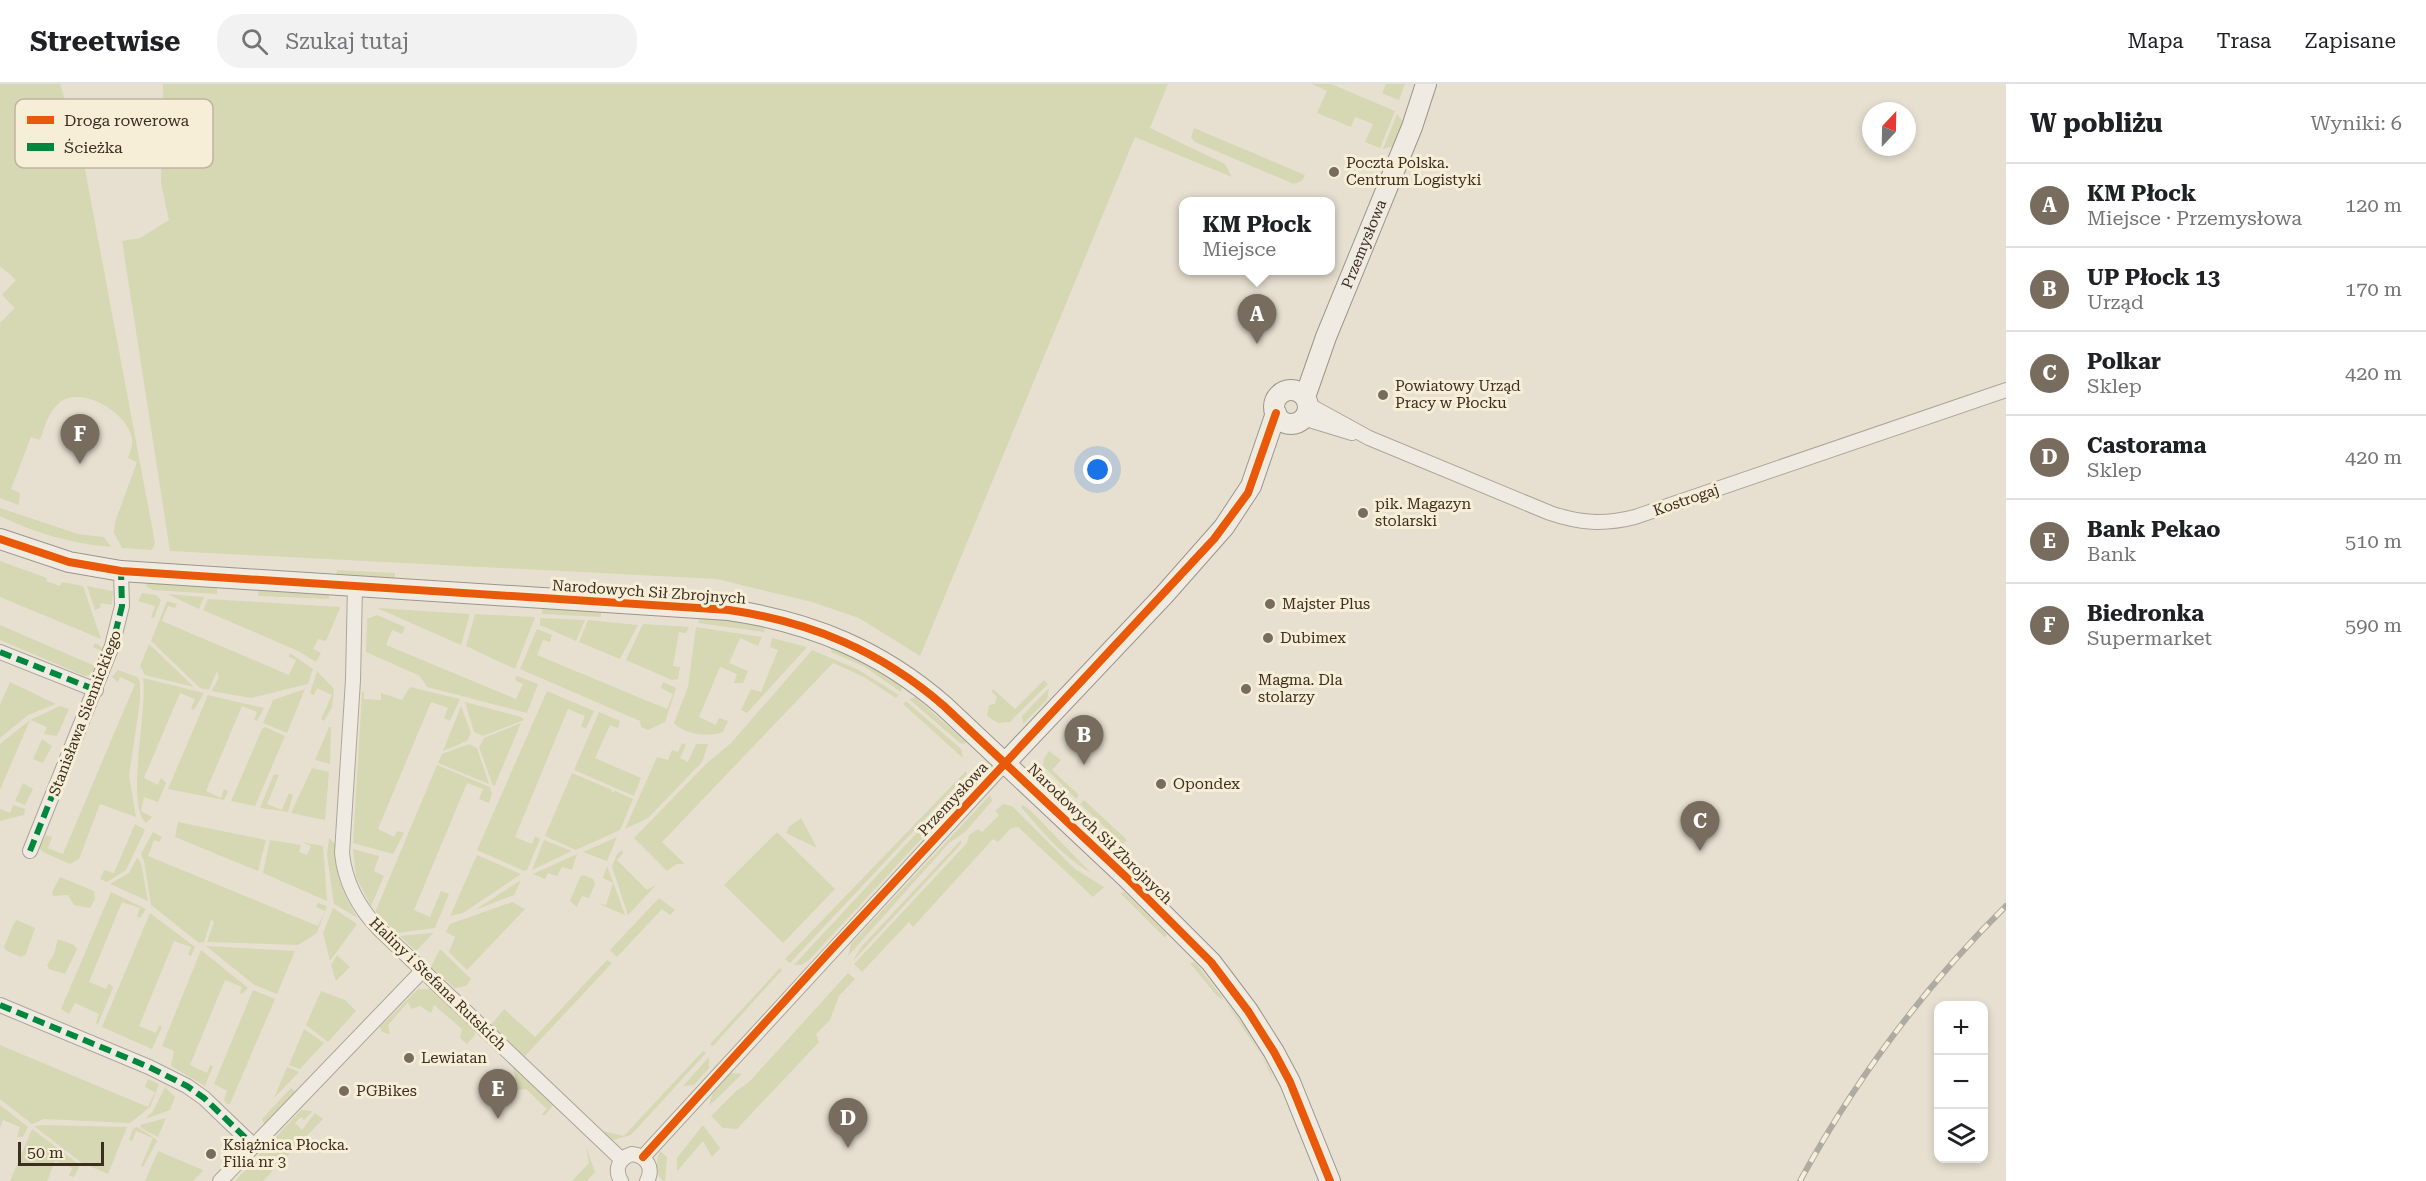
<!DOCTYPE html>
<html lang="pl">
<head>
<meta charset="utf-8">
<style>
  body { margin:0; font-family:"Roboto Serif",serif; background:#f2f2f2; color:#202124 }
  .controls { position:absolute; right:18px; bottom:18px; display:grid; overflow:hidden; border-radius:12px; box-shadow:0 3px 9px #0003 }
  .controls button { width:54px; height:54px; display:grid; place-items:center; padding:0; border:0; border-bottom:2px solid #e0e0e0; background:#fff; color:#202124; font:30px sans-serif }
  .compass { position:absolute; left:1862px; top:18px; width:54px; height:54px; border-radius:50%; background:#fff; box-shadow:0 3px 9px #0003; rotate:22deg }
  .scale { position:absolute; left:18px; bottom:15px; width:86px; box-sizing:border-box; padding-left:6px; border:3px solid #3d2e20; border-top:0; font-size:16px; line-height:21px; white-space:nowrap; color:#3d2e20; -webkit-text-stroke:4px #f7eed8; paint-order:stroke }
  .you { position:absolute; left:1098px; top:386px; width:21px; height:21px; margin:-15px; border:4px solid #fff; border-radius:50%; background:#1a73e8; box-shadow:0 0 0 9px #1a73e833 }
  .badge { display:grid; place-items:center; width:39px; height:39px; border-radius:50%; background:#786c5e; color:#fff; font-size:20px; font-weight:700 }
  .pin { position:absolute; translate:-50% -50px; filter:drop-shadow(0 2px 3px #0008) }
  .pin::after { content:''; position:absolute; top:32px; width:21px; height:18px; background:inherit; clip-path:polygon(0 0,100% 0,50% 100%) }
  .popup { position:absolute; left:1179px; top:113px; width:156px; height:78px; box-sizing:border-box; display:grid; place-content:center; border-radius:12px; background:#fff; filter:drop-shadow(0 2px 4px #0005); font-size:20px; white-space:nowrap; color:#757577 }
  .popup b { font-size:22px; color:#202124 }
  .popup::after { content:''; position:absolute; left:50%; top:100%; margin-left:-12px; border:12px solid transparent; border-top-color:#fff }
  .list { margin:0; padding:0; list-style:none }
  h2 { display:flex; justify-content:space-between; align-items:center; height:78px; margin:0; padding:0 24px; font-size:26px }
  h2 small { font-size:20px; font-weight:400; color:#757577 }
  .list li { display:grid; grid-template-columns:39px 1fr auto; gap:18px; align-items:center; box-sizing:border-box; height:84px; padding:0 24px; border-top:2px solid #e0e0e0 }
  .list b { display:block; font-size:22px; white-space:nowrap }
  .list p { margin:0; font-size:20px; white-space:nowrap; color:#757577 }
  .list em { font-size:20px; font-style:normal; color:#757577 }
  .icon { flex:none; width:33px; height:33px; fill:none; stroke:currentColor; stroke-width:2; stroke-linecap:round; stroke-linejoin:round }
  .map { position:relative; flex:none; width:2006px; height:1097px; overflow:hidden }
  header { display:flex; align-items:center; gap:36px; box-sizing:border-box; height:84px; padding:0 30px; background:#fff; border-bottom:2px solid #e0e0e0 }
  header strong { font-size:28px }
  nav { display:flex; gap:33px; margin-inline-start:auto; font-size:21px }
  .search { width:420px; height:54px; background:#f2f2f2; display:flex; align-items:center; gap:15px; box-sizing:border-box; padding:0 21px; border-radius:24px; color:#757577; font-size:22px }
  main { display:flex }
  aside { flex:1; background:#fff }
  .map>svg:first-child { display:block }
  .green { fill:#d6d7b3 }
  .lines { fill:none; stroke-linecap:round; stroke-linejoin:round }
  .street-casing { stroke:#ada599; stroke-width:16 }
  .secondary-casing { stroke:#9c958a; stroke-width:22 }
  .street { stroke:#efebe3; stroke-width:14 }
  .secondary { stroke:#efebe3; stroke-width:20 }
  .rail-casing { stroke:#afaaa2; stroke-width:6 }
  .rail { stroke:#f7eed8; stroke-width:4; stroke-dasharray:11; stroke-linecap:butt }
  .quiet { stroke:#00873e; stroke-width:6; stroke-dasharray:12 6; stroke-linecap:butt }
  .cycleway-casing { stroke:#f7eed8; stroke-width:11 }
  .cycleway { stroke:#e8590c; stroke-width:8 }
  .poi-dot { fill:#786c5e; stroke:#f7eed8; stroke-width:2 }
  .labels { text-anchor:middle; stroke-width:6; stroke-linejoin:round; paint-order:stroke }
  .poi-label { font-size:15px; fill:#3d2e20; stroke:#f7eed8; text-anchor:start }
  .street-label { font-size:15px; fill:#3d2e20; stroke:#f7eed8 }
  .key { fill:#f7eed8; stroke:#bfb4a1; stroke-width:1.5 }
  .key-label { font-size:16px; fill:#3d2e20 }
</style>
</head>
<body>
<header>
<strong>Streetwise</strong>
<div class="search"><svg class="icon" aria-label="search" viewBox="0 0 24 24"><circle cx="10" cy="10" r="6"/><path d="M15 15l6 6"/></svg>Szukaj tutaj</div>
<nav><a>Mapa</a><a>Trasa</a><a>Zapisane</a></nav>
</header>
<main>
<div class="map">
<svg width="2006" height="1097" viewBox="0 0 2006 1097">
  <rect width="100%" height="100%" fill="#e7e0d1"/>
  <!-- green -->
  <g class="green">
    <path d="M0,0H60L81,64L155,459L152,466L122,464L114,449L115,438L137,378L128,374C130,368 133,362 132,355C129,329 81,300 59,319C48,328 45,343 40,356L31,353L11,405L20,409L19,421L0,414V239L15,224L2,211L16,196L0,182Z"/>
    <path d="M163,0H1168L1150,44L1225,80L1232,93L1135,53L920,572L859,534L812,518L717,495L170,467L122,157L140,154L169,136L161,100Z"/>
    <path d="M1312,0H1331L1395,27L1380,64L1365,58L1373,40L1355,33L1351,43L1317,29L1327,7Z"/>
    <path d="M1386,0H1405L1399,16L1382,9Z"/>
    <path d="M1397,30L1404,39L1395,62L1383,65Z"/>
    <path d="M1194,44L1305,91L1302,97L1294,100L1195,58L1191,53Z"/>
    <path d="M0,424L78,450L104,453L111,463C73,460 34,449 0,432Z"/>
    <path d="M0,477L47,494L46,497L60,502L62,498L83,502L101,555L0,513Z"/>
    <path d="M337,486L395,489V497L336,493Z"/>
    <path d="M147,497L217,501V510L153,506L146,502Z"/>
    <path d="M87,502L113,507L112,521L101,519L100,524L95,526Z"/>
    <path d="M259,504L329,508V515L258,512Z"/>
    <path d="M683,507L718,509L737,514L717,517L682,514Z"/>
    <path d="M142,509L156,511L161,516L154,534L151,533L155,522L138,517Z"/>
    <path d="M167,510L204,513L199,525Z"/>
    <path d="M208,515L339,523L340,524L326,557L318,555L313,565L321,569L316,578L298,567L203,526Z"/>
    <path d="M167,517L177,520L175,524L168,522L162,537L289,591L296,576L289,573L290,569L313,585L308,600L251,614L211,607L219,594L217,587L209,606L200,604L151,557Z"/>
    <path d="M542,521L601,529V533L542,530Z"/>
    <path d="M377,524L470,530L461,561Z"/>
    <path d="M475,530L535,533L515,585L466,562Z"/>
    <path d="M702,530L765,542L764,548L698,539Z"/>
    <path d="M377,531L405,543L402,550L392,546L386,561L516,615L523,600L515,596L517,592L538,600L527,629L427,603L420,592L366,568L367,535Z"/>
    <path d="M540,534L585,536L576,557L540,541Z"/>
    <path d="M588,536L638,541L620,575L579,558Z"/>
    <path d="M643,540L689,543L686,549L679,548L673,582L680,583L678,595L672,596L626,576Z"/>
    <path d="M0,541L95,582L102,567L93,563L95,559L104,564L93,590L85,592L0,556Z"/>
    <path d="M696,543L762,553L758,562L740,554L729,579L748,587L743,599H734L737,590L720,583L699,633L716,641L719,634L728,637L723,648C708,654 684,650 674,639L688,603Z"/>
    <path d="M537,545L552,551L550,558L543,556L537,571L667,625L673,610L661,604L663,598L676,604L665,638L648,646L641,643L640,637L520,585Z"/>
    <path d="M772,554L807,563L747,629L741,626L751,605L761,608L778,566L770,563Z"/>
    <path d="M149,560L194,603L145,591L140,582Z"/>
    <path d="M832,560L903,599L901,608L865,583L831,568Z"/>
    <path d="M812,566L857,585L899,611L896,614L864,593L833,579L662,758L685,780H676L667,787L634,754L707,679L731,659Z"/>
    <path d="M118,586L137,593L140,598V617L129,692L136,733L100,720L79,775L70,780L43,768L39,764L46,751L52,753L48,764L63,770L135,600L120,593L118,598L112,593Z"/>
    <path d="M317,587L334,605L332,623L324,637L321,635L332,611L317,604L314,611L310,609Z"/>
    <path d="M143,594L204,609L194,626L191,624L195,615L180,609L144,694L158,701L161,694L166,699L158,718L144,713L141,727L152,733L146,739C125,722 148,624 143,594Z"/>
    <path d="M1044,596L1048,600L1010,638L998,639L987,632L989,621L995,620L997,613L992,608L993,605L1015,625Z"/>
    <path d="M10,598L56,620L28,631L0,654V621Z"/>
    <path d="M410,603L460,615L450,637L444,634L448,624L431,618L378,745L394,753L397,747L404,749L393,770L353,759L362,609L364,607V615L381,616V609L402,616Z"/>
    <path d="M1049,604L1047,616L1023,640L1022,632Z"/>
    <path d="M305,605L287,649L263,639L273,616Z"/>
    <path d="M547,607L594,627L586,645L581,642L585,632L568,625L515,753L532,760L535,752L540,755L527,786L524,787L477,766Z"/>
    <path d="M208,611L264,624L257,637L254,636L257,628L242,622L206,707L221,714L224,705L228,707L224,716L168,705Z"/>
    <path d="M915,613L966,658L965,660L960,659L909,615Z"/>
    <path d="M906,617L961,665L963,674L903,620Z"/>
    <path d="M465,618L521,633L524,636L483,652L474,648Z"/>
    <path d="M60,622L69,625L57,652L44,650L47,643L30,636L0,706V660L30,636Z"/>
    <path d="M461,622L471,649L467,657L443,667Z"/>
    <path d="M599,628L620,637L618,644L610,641L595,674L641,694L634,712L574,686Z"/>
    <path d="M521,639L495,701L493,702L479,663L484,654Z"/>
    <path d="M265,643L285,652L255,722L231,717L262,645Z"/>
    <path d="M329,643H331L330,680L315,676Z"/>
    <path d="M42,655L52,662L43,679L33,675Z"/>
    <path d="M682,659L686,661L680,674L688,678L696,660H708L702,678L648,734L625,745L657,673L668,676L672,666L678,668Z"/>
    <path d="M469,660L477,664L489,700L438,679L442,670Z"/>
    <path d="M1049,667L1061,676L1052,686L1079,711L1076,715L1043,682L1044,674Z"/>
    <path d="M437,681L490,703L492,710L489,719L479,715L483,705L467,699L414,826L430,833L441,807L449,810L435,844L397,849L376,829V826Z"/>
    <path d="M312,684L329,688L325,736L291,729Z"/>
    <path d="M966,687L967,690L790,879L785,875Z"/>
    <path d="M572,689L612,706L611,709L615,707L633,715L620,746L576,766L545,752Z"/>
    <path d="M274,690L279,691L267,720L282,726L289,709L293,711L288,728L260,724Z"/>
    <path d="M967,695L975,697L809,876L801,881H794Z"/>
    <path d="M23,699L33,705L25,721L15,717Z"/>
    <path d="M1053,700L1127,770L1121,771L1049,704Z"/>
    <path d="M990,711L992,717L965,748L949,759L848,872L851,860Z"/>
    <path d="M1084,716L1127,756L1123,760L1080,720Z"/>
    <path d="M1003,720L1012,722L1075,785L1104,803L1093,813L1018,743L1011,744L998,758L993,755L913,843L909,838L862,888L854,880L967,759L969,751L978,745L982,748L999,731L995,727Z"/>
    <path d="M13,721L25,725L24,731L0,737V725L10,729Z"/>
    <path d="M1023,721L1031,727L1091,789C1063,773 1042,747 1021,723Z"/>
    <path d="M801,734L817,764L786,749L789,743Z"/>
    <path d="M178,738L266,756L258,787L175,753Z"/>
    <path d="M135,740L145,746L126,786L107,798L100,795L104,786L114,789Z"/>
    <path d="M153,748L162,753L159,758L154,756L148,772L318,842L325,827L316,823L318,819L327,822L317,849L298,861L207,858L214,838L211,836L204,858L199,859L151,821L144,777L141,770Z"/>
    <path d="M777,748L835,805L783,859L724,801Z"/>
    <path d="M617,753L607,777L583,768Z"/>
    <path d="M329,754L335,760C335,789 342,810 358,834L334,820L327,771Z"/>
    <path d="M270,756L301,761L299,768L307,771L311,762L302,758L323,762L327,817L263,789Z"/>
    <path d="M544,756L572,767L532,786Z"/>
    <path d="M961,756V760L852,878L862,862Z"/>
    <path d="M353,765L379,772L374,787L384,792L371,822L356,793Z"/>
    <path d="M622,766L623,769L617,776L647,806L656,801L628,831L612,783L617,770Z"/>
    <path d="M577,770L572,786L562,783L557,792L548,789L545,795L533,790Z"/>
    <path d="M477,771L521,790L463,829L450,832Z"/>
    <path d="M137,774L141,779L148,817L110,800L129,789Z"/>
    <path d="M607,782L625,831L597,819L606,821L613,799L603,794Z"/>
    <path d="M583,791L593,795L595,800L589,814L582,812L577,823L570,817L580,793Z"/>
    <path d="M60,793L94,807L95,815L90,824L74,821L68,811L53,812L52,808Z"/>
    <path d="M521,796L514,811L475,826Z"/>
    <path d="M111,808L146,825L140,834L137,832L140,824L122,818L89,898L106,905L109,899L113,904L98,940L96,939L99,930L75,919L69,930L61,925Z"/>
    <path d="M1124,808L1167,850L1165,854L1120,809Z"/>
    <path d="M659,814L675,826L670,831L662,825L617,873L610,866Z"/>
    <path d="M512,818L525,825L467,886L449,868L455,853L446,848L450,840Z"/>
    <path d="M333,824L357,840L330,877L323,849Z"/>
    <path d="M150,829L195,863L191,872L188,871L191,863L174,857L139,942L156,949L159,941L162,943L152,965L102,943Z"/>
    <path d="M17,836L35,844L26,870L21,873L7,867L4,863L14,839Z"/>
    <path d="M433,849L416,867L400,852Z"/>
    <path d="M58,855L74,861L77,865L65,890L49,885L47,881L54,870Z"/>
    <path d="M206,862L295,867L277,910L253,900Z"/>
    <path d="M440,865L471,895L466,902L455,904L431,883Z"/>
    <path d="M201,866L248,904L242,910L240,909L242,903L225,896L190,981L207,989L210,981L213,982L205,1002L171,982L174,967L162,962Z"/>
    <path d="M337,871L350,883L336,897L331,881Z"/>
    <path d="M607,876L612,879L525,972L491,941L504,925L535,953Z"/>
    <path d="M1195,878L1244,942L1271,988L1272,994L1261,971L1224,916L1217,912L1190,879Z"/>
    <path d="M780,884L782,886L713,962L710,960Z"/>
    <path d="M848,889L855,895L839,912L830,936L816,950L819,958L737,1045L723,1044L711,1032L736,1007L749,998Z"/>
    <path d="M418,905H431L474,945L475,951L467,960L460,954L462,945L434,921L431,929L420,922L411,925L408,918L388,941L390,950L382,948L380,943Z"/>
    <path d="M253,906L275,915L230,1020H227L224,1016L227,1007L214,1000Z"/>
    <path d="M321,907L345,916L356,927L328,958L306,941Z"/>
    <path d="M304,945L324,959L300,985L289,981Z"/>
    <path d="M0,961L148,1023L155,1008L145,1003L148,995L159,1000L150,1023L130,1039L44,1035L32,1040L0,1015Z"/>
    <path d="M703,967L706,969L631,1051L613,1056L603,1047L624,1052Z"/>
    <path d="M709,973V984L694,1001L683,1002Z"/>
    <path d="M287,983L299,988L274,1014Z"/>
    <path d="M513,984L553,1021L545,1031H541L547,1025L526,1005L518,1006Z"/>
    <path d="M731,989L742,990L709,1022L712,1010Z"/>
    <path d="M165,1003L175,1013L170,1026L145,1035L153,1027Z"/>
    <path d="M291,1004L296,1008L265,1042L262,1035Z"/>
    <path d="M0,1021L28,1043L23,1053H17L20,1043L3,1036L0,1044Z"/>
    <path d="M301,1026L313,1027L304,1036L301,1033L295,1039L302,1046L315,1029L323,1035L263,1097H235Z"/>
    <path d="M166,1034L158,1053L141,1044L140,1041Z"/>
    <path d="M43,1041L127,1043L108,1090L82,1079L34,1042Z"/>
    <path d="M703,1041L720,1064L712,1073L703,1057L677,1087V1074Z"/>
    <path d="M137,1043L156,1055L157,1057L143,1083L141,1082L153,1054L136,1047L132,1057L129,1056L133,1045Z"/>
    <path d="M32,1045L80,1081L74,1093L69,1092L72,1084L55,1077L47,1097H10Z"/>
    <path d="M586,1063L595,1088L587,1097H572L589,1079Z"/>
    <path d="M158,1067L203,1086V1087L193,1097H145Z"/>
    <path d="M660,1067L667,1073L665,1097C653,1092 656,1077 660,1067Z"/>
  </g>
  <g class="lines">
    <!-- street casing -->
    <g class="street-casing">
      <g id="street">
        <path d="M1307,320L1369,354L1550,429C1579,439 1604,441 1635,433L2006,306"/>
        <path d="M1303,334L1352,349"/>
        <path d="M355,502L353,596L342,769C345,799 358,823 379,845L622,1076"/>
        <path d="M0,568L96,606"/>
        <path d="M30,767L112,562L122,522L121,487"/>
        <path d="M0,921L149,983L187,1002L204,1014L254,1062"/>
        <path d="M643,1073L1006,678"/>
        <path d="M220,1097L422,887"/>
        <path d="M621,1097C614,1085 619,1074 632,1070C647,1072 654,1084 647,1097"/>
      </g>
    </g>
    <!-- secondary casing -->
    <g class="secondary-casing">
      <g id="secondary">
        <circle cx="1291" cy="323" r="17"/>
        <path id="s1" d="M1305,313L1326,253L1412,43L1426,0"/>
        <path d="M0,455L69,478L121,487L729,526C811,538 881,567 944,622L1126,793L1211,878L1248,927L1274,968L1290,998L1330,1097"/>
        <path d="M1006,678L1164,511L1224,443L1251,402L1276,329"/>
      </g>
    </g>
    <!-- street -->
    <use href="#street" class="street"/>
    <!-- secondary -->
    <use href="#secondary" class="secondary"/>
    <!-- rail casing -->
    <g class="rail-casing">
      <path id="rail" d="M1800,1097C1855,996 1924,903 2006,822"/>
    </g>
    <!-- rail -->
    <use href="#rail" class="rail"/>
    <!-- quiet -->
    <g class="quiet">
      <path d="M0,568L96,606"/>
      <path d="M30,767L112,562L122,522L121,487"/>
      <path d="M0,921L149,983L187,1002L204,1014L254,1062"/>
    </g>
    <!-- cycleway casing -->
    <g class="cycleway-casing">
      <g id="cycleway">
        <path d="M0,455L69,478L121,487L729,526C811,538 881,567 944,622L1126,793L1211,878L1248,927L1274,968L1290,998L1330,1097"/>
        <path d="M643,1073L831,866L1214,455L1248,409L1276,329"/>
      </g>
    </g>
    <!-- cycleway -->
    <use href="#cycleway" class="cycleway"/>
  </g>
  <!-- markers -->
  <g class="poi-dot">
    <circle cx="1334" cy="88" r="6"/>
    <circle cx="1383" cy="311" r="6"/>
    <circle cx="1363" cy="429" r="6"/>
    <circle cx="1270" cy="520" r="6"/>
    <circle cx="1268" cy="554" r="6"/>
    <circle cx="1246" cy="605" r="6"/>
    <circle cx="1161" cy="700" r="6"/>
    <circle cx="409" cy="974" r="6"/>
    <circle cx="344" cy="1007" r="6"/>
    <circle cx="211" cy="1070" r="6"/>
  </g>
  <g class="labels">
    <!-- poi labels -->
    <g class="poi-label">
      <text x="1346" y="84">Poczta Polska.<tspan x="1346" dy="17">Centrum Logistyki</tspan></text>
      <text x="1395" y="307">Powiatowy Urząd<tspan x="1395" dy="17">Pracy w Płocku</tspan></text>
      <text x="1375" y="425">pik. Magazyn<tspan x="1375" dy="17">stolarski</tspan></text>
      <text x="1282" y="525">Majster Plus</text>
      <text x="1280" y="559">Dubimex</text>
      <text x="1258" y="601">Magma. Dla<tspan x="1258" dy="17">stolarzy</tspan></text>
      <text x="1173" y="705">Opondex</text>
      <text x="421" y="979">Lewiatan</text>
      <text x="356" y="1012">PGBikes</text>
      <text x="223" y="1066">Książnica Płocka.<tspan x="223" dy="17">Filia nr 3</tspan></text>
    </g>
    <!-- street labels -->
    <g class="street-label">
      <text dy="5" stroke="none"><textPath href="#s1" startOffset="164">Przemysłowa</textPath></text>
      <text transform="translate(1686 416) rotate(-19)" y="5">Kostrogaj</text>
      <text transform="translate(649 508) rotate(4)" y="5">Narodowych Sił Zbrojnych</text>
      <text transform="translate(85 629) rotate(-69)" y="5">Stanisława Siennickiego</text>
      <text transform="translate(953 715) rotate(-47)" y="5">Przemysłowa</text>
      <text transform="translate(1100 750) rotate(44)" y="5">Narodowych Sił Zbrojnych</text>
      <text transform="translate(438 900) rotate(44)" y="5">Haliny i Stefana Rutskich</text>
    </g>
  </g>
  <!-- legend -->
  <rect x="15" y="15" width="198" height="69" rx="9" class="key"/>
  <rect x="27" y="32" width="27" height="8" fill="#e8590c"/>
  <rect x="27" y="59" width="27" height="8" fill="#00873e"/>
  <g class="key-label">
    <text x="64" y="42">Droga rowerowa</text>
    <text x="64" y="69">Ścieżka</text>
  </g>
</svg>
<div class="controls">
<button>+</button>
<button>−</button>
<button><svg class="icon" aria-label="layers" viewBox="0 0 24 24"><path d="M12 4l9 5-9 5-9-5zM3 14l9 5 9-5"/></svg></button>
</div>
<svg class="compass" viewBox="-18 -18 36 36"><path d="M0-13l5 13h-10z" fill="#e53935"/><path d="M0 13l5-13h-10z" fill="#757577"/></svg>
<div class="scale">50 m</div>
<div class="you"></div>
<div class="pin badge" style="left:1257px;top:260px">A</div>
<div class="popup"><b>KM Płock</b>Miejsce</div>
<div class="pin badge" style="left:1084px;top:681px">B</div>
<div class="pin badge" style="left:1700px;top:767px">C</div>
<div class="pin badge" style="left:848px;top:1064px">D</div>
<div class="pin badge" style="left:498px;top:1035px">E</div>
<div class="pin badge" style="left:80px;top:380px">F</div>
</div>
<aside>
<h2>W pobliżu<small>Wyniki: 6</small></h2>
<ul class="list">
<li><span class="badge">A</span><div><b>KM Płock</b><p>Miejsce · Przemysłowa</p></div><em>120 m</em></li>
<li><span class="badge">B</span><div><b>UP Płock 13</b><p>Urząd</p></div><em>170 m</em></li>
<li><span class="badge">C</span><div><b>Polkar</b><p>Sklep</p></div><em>420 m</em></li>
<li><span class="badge">D</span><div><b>Castorama</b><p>Sklep</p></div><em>420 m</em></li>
<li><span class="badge">E</span><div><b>Bank Pekao</b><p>Bank</p></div><em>510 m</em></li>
<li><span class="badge">F</span><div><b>Biedronka</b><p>Supermarket</p></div><em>590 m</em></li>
</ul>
</aside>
</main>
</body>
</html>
